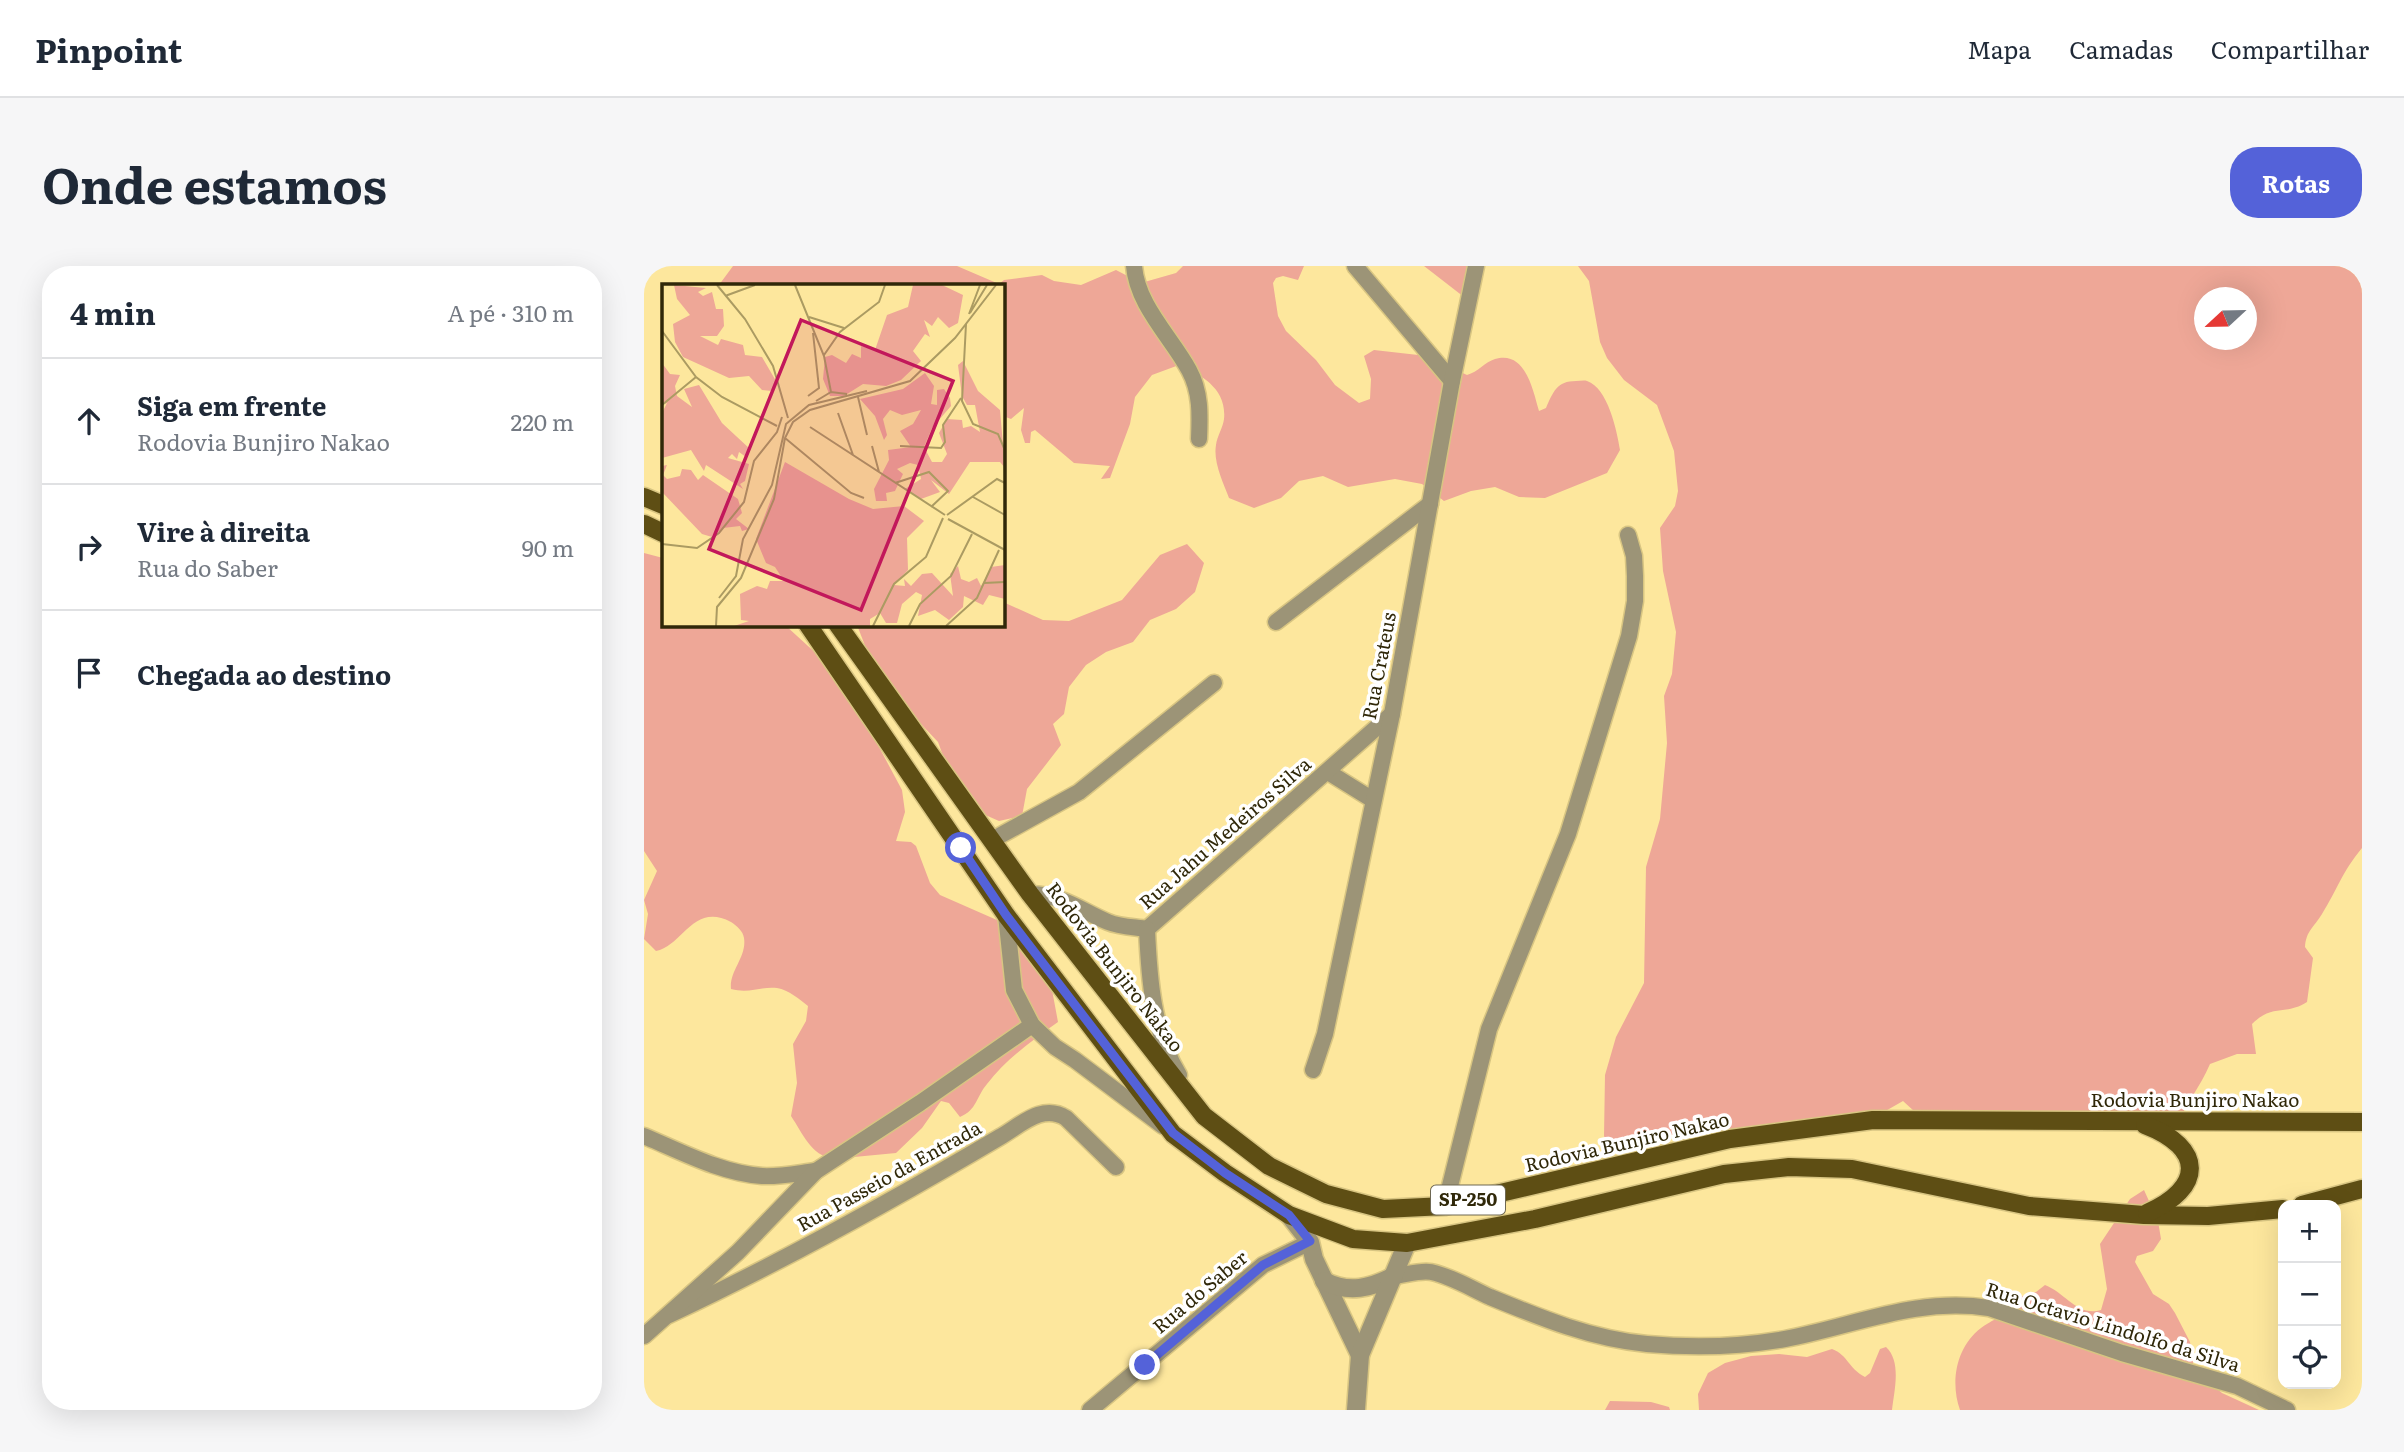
<!DOCTYPE html>
<html lang="pt">
<head>
<meta charset="utf-8">
<style>
  body { margin:0; font-family:Literata,serif; background:#f6f6f7; color:#1f2937 }
  .controls { position:absolute; right:21px; bottom:21px; display:grid; overflow:hidden; border-radius:14px; box-shadow:0 7px 28px #0002 }
  .controls button { width:63px; height:63px; display:grid; place-items:center; padding:0; border:0; border-bottom:2px solid #e0e1e3; background:#fff; color:#1f2937; font:35px sans-serif }
  .compass { position:absolute; left:1550px; top:21px; width:63px; height:63px; border-radius:50%; background:#fff; box-shadow:0 7px 28px #0002; rotate:248deg }
  .stop { position:absolute; width:21px; height:21px; margin:-16px; border:5px solid #5462d9; border-radius:50%; background:#fff }
  .stop.end { background:#5462d9; border-color:#fff; box-shadow:0 2px 7px #0008 }
  .list { margin:0; padding:0; list-style:none }
  h2 { display:flex; justify-content:space-between; align-items:center; height:91px; margin:0; padding:0 28px; font-size:30px }
  h2 small { font-size:23px; font-weight:400; color:#747a83 }
  .list li { display:grid; grid-template-columns:46px 1fr auto; gap:21px; align-items:center; box-sizing:border-box; height:126px; padding:0 28px; border-top:2px solid #e0e1e3 }
  .list b { display:block; font-size:26px; white-space:nowrap }
  .list p { margin:0; font-size:23px; white-space:nowrap; color:#747a83 }
  .list em { font-size:23px; font-style:normal; color:#747a83 }
  .icon { flex:none; width:38px; height:38px; fill:none; stroke:currentColor; stroke-width:2; stroke-linecap:round; stroke-linejoin:round }
  .map { position:relative; flex:none; width:1718px; height:1144px; overflow:hidden; border-radius:28px }
  header { display:flex; align-items:center; gap:42px; box-sizing:border-box; height:98px; padding:0 35px; background:#fff; border-bottom:2px solid #e0e1e3 }
  header strong { font-size:33px }
  nav { display:flex; gap:38px; margin-inline-start:auto; font-size:24px }
  .intro { display:flex; align-items:center; justify-content:space-between; box-sizing:border-box; height:168px; padding:0 42px }
  h1 { margin:0; font-size:49px }
  .button { padding:18px 32px; border-radius:28px; background:#5462d9; color:#fff; font-size:24px; font-weight:700 }
  main { display:flex; gap:42px; padding:0 42px }
  aside { flex:1; background:#fff; border-radius:28px; box-shadow:0 7px 28px #0002 }
  .map>svg:first-child { display:block }
  .green { fill:#eea797; fill-rule:evenodd }
  .lines { fill:none; stroke-linecap:round; stroke-linejoin:round }
  .minor-casing { stroke:#d8c582; stroke-width:19 }
  .tertiary-casing { stroke:#d8c582; stroke-width:21 }
  .primary-casing { stroke:#d8c582; stroke-width:21 }
  .minor { stroke:#9c9477; stroke-width:16 }
  .tertiary { stroke:#9c9477; stroke-width:18 }
  .primary { stroke:#5e4e14; stroke-width:18 }
  .route { stroke:#5462d9; stroke-width:9 }
  .labels { text-anchor:middle; stroke-width:7; stroke-linejoin:round; paint-order:stroke }
  .shield { fill:#fff; stroke:#6e6853; stroke-width:2 }
  .shield-label { font-size:18px; font-weight:bold; fill:#302809 }
  .street-label { font-size:19px; fill:#302809; stroke:#fff }
  .inset-road { fill:none; stroke:#ab9b62; stroke-width:2 }
  .view { fill:#c2185b; fill-opacity:0.15; stroke:#c2185b; stroke-width:3.5 }
  .inset-edge { fill:none; stroke:#302809; stroke-width:3.5 }
</style>
</head>
<body>
<header>
<strong>Pinpoint</strong>
<nav><a>Mapa</a><a>Camadas</a><a>Compartilhar</a></nav>
</header>
<div class="intro"><h1>Onde estamos</h1><a class="button">Rotas</a></div>
<main>
<aside>
<h2>4 min<small>A pé · 310 m</small></h2>
<ul class="list">
<li><svg class="icon" aria-label="ahead" viewBox="0 0 24 24"><path d="M12 20V5M6 11l6-6 6 6"/></svg><div><b>Siga em frente</b><p>Rodovia Bunjiro Nakao</p></div><em>220 m</em></li>
<li><svg class="icon" aria-label="right" viewBox="0 0 24 24"><path d="M7 20v-9h11M14 6l5 5-5 5"/></svg><div><b>Vire à direita</b><p>Rua do Saber</p></div><em>90 m</em></li>
<li><svg class="icon" aria-label="arrive" viewBox="0 0 24 24"><path d="M6 21V4h12l-3 4 3 4H6"/></svg><div><b>Chegada ao destino</b></div></li>
</ul>
</aside>
<div class="map">
<svg width="1718" height="1144" viewBox="0 0 1718 1144">
  <rect width="100%" height="100%" fill="#fde79d"/>
  <!-- green -->
  <g class="green">
    <path d="M89,0H313L355,18L360,14L398,9L410,15L437,19L472,4L497,17L532,7L539,0H660L654,14L639,10L632,12L629,17L634,50L642,65L672,94L691,119L715,137L726,133L727,113L720,90L730,84L783,90L823,109C834,106 841,96 851,93C882,84 889,125 895,145L902,142C909,126 913,115 932,115C936,115 940,114 943,115C964,122 973,165 976,184L963,207L901,232L875,231L851,221L827,225L800,235L778,218L751,213L704,221L679,210L655,215L637,232L610,242L585,232C579,216 569,196 572,179C573,170 579,162 580,153C583,123 558,109 535,99L508,109L491,131L486,158L466,212L457,213L466,200L430,197L391,164L387,166L386,177H381L377,164L380,142L367,153L359,150V19H75Z"/>
    <path d="M780,0H832L820,31Z"/>
    <path d="M934,0H1718V582C1698,606 1693,624 1678,648C1670,661 1662,665 1661,681L1669,692L1663,736C1641,750 1629,737 1608,758L1612,788H1593L1566,798C1556,821 1541,840 1530,863L1428,845L1380,854L1271,846L1259,835L1238,847L1044,875L1016,864L991,883L967,884L960,870L961,809L972,771L1000,717L1002,601L1016,553L1023,477L1020,430L1028,408L1032,366L1019,305L1016,262L1031,240L1034,225L1030,185L1013,139L980,114L963,92L956,76L945,15ZM1560,32H1602V74H1560Z"/>
    <path d="M543,278L560,297L551,326L532,343L506,354L489,376L462,386L442,399L425,421L420,448L409,458L417,479L383,523L378,550L355,555L330,544L304,503L294,476L277,458L252,447L239,426L213,359H359V336L399,354L425,355L478,334L516,289Z"/>
    <path d="M0,287L19,292V359H141L187,401L205,425L258,524L261,546L252,575L267,576L272,580L286,617L296,629L380,666L403,697L414,756C389,774 362,793 343,818C332,831 333,844 316,851L305,837L297,835L278,862L252,887L189,893C167,889 159,868 147,850L153,817L149,778L162,755L164,740C155,733 145,724 133,722C118,720 106,728 87,723C85,705 103,691 100,672C99,665 93,660 87,656C49,636 39,680 12,685L0,673L4,648L0,634L13,605L0,585Z"/>
    <path d="M1500,924L1514,955L1517,973L1509,985L1493,990L1491,996L1509,1028L1525,1038L1531,1047L1546,1076L1550,1104L1578,1127L1615,1144H1316C1306,1116 1312,1081 1337,1062C1355,1049 1357,1055 1369,1033L1392,1026L1401,1019C1422,1027 1433,1051 1457,1044L1463,1023L1456,978L1486,933Z"/>
    <path d="M1242,1081C1258,1096 1250,1125 1248,1144H1055L1054,1128L1064,1107L1081,1097L1107,1090L1135,1088L1163,1091L1188,1083C1204,1089 1204,1102 1221,1111L1226,1107L1236,1083Z"/>
    <path d="M966,1135L1007,1136L1025,1141L1026,1144H961Z"/>
  </g>
  <g class="lines">
    <!-- minor casing -->
    <g class="minor-casing">
      <g id="minor">
        <path d="M490,0C493,39 527,71 545,104C557,126 556,149 555,173"/>
        <path d="M711,0L808,115"/>
        <path d="M632,356L786,238"/>
        <path d="M684,506L729,534"/>
        <path d="M348,574L435,526L570,417"/>
        <path d="M386,628C419,629 436,644 464,656C476,661 491,661 503,663"/>
        <path d="M362,649L370,724L388,759L411,781L431,794L519,860"/>
        <path d="M503,663L748,448"/>
        <path d="M503,663C505,712 509,767 535,809"/>
        <path d="M669,804L681,768L748,448L808,115L832,0"/>
        <path d="M0,870C38,886 77,907 118,910C136,911 155,907 172,905"/>
        <path d="M801,940L845,763L924,568L985,370L991,335V310L990,290L984,269"/>
        <path d="M750,1010C761,1009 776,1004 787,1006C807,1010 828,1023 846,1031C897,1052 948,1073 1003,1078C1049,1082 1096,1081 1141,1073C1211,1060 1271,1031 1345,1042L1478,1087L1593,1120L1643,1144"/>
        <path d="M25,1049C138,996 248,935 356,871C377,859 398,837 422,852L472,901"/>
        <path d="M0,1070L94,986L172,905L276,837L388,759"/>
        <path d="M446,1144L619,999L666,976"/>
      </g>
    </g>
    <!-- tertiary casing -->
    <g class="tertiary-casing">
      <g id="tertiary">
        <path d="M645,949L666,976L670,993L716,1089"/>
        <path d="M680,1015C705,1028 727,1022 750,1010"/>
        <path d="M712,1144L716,1089L763,977"/>
      </g>
    </g>
    <!-- primary casing -->
    <g class="primary-casing">
      <g id="primary">
        <path d="M0,231L19,239"/>
        <path d="M0,258L19,267"/>
        <path d="M164,359L362,649L529,868L581,907L645,949L709,973L763,977L891,953L1080,908L1145,901L1208,903L1385,940L1500,949L1564,950L1639,943"/>
        <path d="M194,359L386,628L560,850L625,900L682,928L739,943L801,940L1086,873L1229,854L1718,856"/>
        <path d="M1501,859C1561,882 1560,922 1503,947"/>
        <path d="M1658,939L1718,923"/>
      </g>
    </g>
    <!-- minor -->
    <use href="#minor" class="minor"/>
    <!-- tertiary -->
    <use href="#tertiary" class="tertiary"/>
    <!-- primary -->
    <use href="#primary" class="primary"/>
  </g>
  <g class="lines">
    <!-- route -->
    <path class="route" d="M317,582L362,649L529,867L581,907L645,949L666,975L619,999L501,1099"/>
  </g>
  <g class="labels">
    <!-- shield labels -->
    <rect class="shield" x="787" y="919.5" width="74" height="29" rx="5"/>
    <g class="shield-label">
      <text x="824" y="940">SP-250</text>
    </g>
    <!-- street labels -->
    <g class="street-label">
      <text transform="translate(735 400) rotate(-79)" y="7">Rua Crateus</text>
      <text transform="translate(581 567) rotate(-41)" y="7">Rua Jahu Medeiros Silva</text>
      <text transform="translate(471 701) rotate(52)" y="7">Rodovia Bunjiro Nakao</text>
      <text x="1551" y="841">Rodovia Bunjiro Nakao</text>
      <text transform="translate(983 876) rotate(-13)" y="7">Rodovia Bunjiro Nakao</text>
      <text transform="translate(245 910) rotate(-29)" y="7">Rua Passeio da Entrada</text>
      <text transform="translate(556 1026) rotate(-40)" y="7">Rua do Saber</text>
      <text transform="translate(1469 1061) rotate(17)" y="7">Rua Octavio Lindolfo da Silva</text>
    </g>
  </g>
  <!-- overview -->
  <g transform="translate(18 18)">
    <rect width="343" height="343" fill="#fde79d"/>
    <path d="M12,1L44,4L36,8L41,12L50,8L54,25H61L62,42L55,52H38L56,61L59,55L81,61L83,71L100,73L114,97L110,107L100,106L87,92L67,94L21,73L13,58L11,40L28,31L15,15ZM251,1H280L301,11L296,39L287,44L276,33L270,42L262,36L268,53L263,50L251,67L259,77L239,96L224,102L201,100L182,112H168L161,95L163,73L170,71L184,79L190,70L199,74V62L213,66L225,31L246,23ZM301,77L316,107L338,126L343,184L338,178H308L287,210L269,196L278,208L259,215L243,205L259,195L256,181L248,179L235,185L241,190L233,207L224,209L225,217H214L212,205L227,176L226,166L249,163L238,147L251,140L259,126L240,131L228,126L221,135L225,151L222,156L213,132L198,115L241,105L263,89L272,102L269,120L275,121V106L282,105L288,114L289,122L270,144L262,163L270,178H280L285,170L277,149L285,135L300,136L301,144L309,142L318,148L313,121H305L300,112L296,81ZM0,79L8,90L18,91L13,102L15,112L30,123L22,105L37,101L60,139L88,165L84,173L77,168L75,175L70,170L66,174L87,180L83,197L78,200L81,205L44,181L42,187L29,166L0,174V129L5,119L0,121ZM123,178L187,215L211,225L242,222L262,237L245,254L246,286L232,301L243,302L242,295L249,302L260,290L270,289L291,312L288,290L296,282L299,295L307,298L315,294L319,302L329,283L343,281V315L327,311L321,321L302,312L301,323L287,336L273,326L256,332L260,311L254,308L240,320L235,339H224L218,329L208,335V342H72L87,337L79,336L78,310L95,302L105,305L108,297H122L113,283L104,279L94,255ZM5,181L1,191L5,195L18,192L20,185L29,186L36,196L41,191L76,215L80,229L74,235L87,245L80,247L78,242L61,244L50,253L40,250L0,208V182Z" fill="#eea797"/>
    <path class="inset-road" d="M55,1L83,35L111,82L126,134M133,1L162,72L169,108M63,12L93,1M308,29L325,1M307,30L318,1M147,33L182,44M304,40L300,117L311,140L336,150L342,164L343,195M0,47L34,93L60,113L115,142M162,71L178,48L217,18L223,1M146,112L157,104L151,49M196,113L205,151M154,117L169,108L185,110M0,121L34,93M176,129L191,171M148,143L283,231M123,154L189,209L202,214M210,162L217,188M238,162L279,164L283,158L281,141L299,114M233,199L267,188L286,207L269,223M311,213L343,231M285,231L335,195L343,199M286,235L343,266M0,260L35,264L57,249L82,218L92,177L115,148L120,133M322,299L343,298M57,314L74,292L81,255L110,201L124,140L147,121L205,107M54,342L55,323L79,294L112,215L123,154L131,138L148,126L248,97L293,54L334,1M211,342L232,300L264,273L281,234M247,342L258,320L289,292L310,250M284,342L315,314L337,266"/>
    <path class="view" d="M139,36L291,97L199,326L47,265Z"/>
    <rect width="343" height="343" class="inset-edge"/>
  </g>
</svg>
<div class="controls">
<button>+</button>
<button>−</button>
<button><svg class="icon" aria-label="locate" viewBox="0 0 24 24"><circle cx="12" cy="12" r="6"/><path d="M12 2v4M12 18v4M2 12h4M18 12h4"/></svg></button>
</div>
<svg class="compass" viewBox="-18 -18 36 36"><path d="M0-13l5 13h-10z" fill="#e53935"/><path d="M0 13l5-13h-10z" fill="#747a83"/></svg>
<div class="stop" style="left:317px;top:582px"></div>
<div class="stop end" style="left:501px;top:1099px"></div>
</div>
</main>
</body>
</html>
